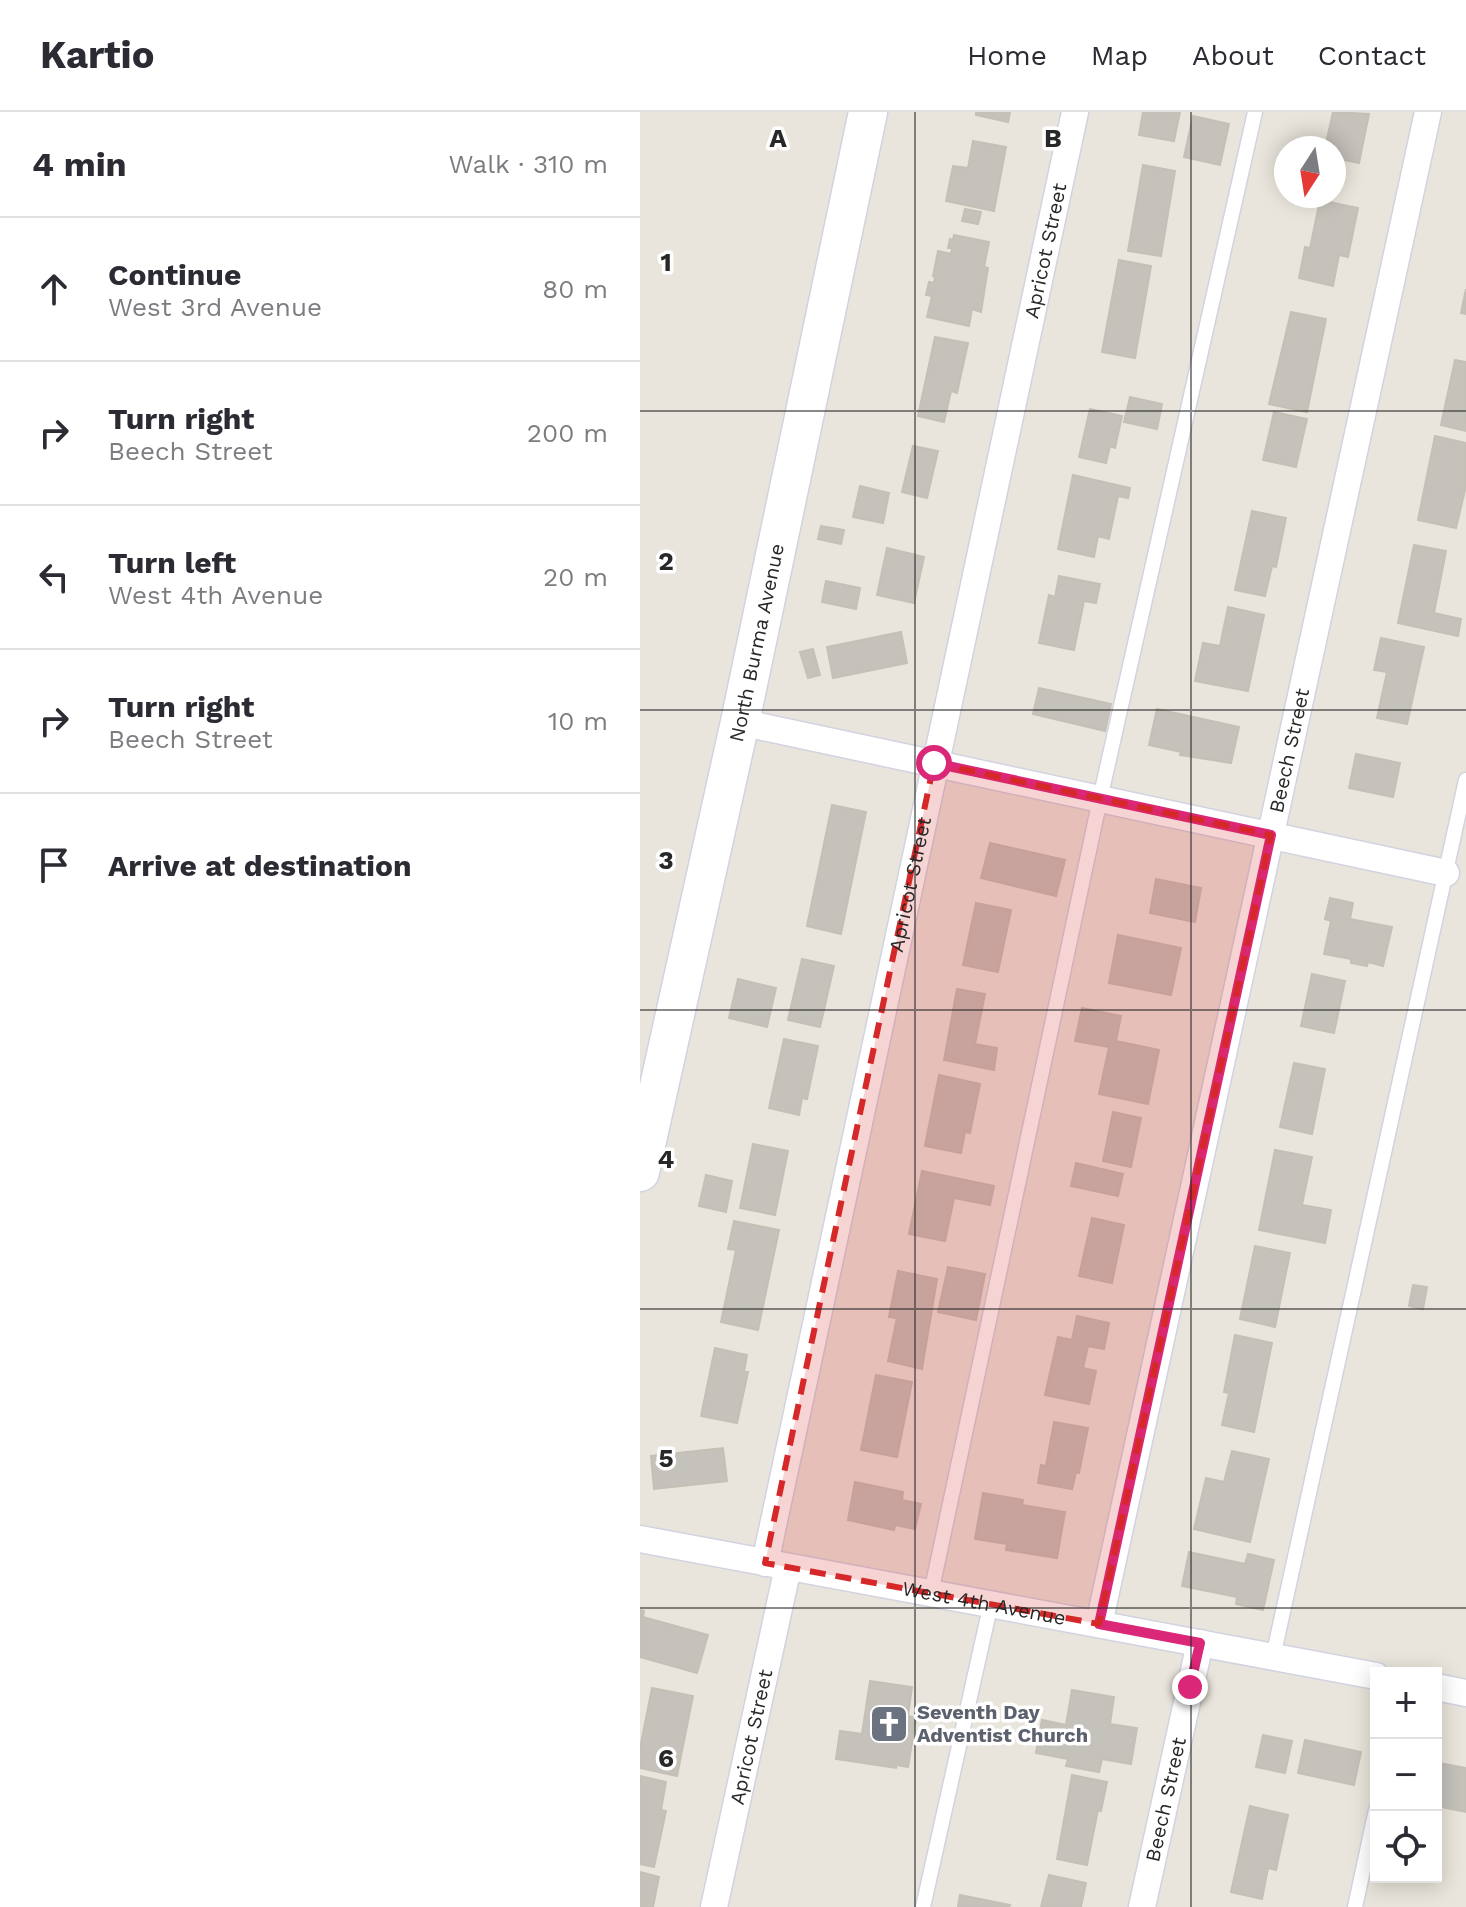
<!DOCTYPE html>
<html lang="en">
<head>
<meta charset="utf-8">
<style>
  body { margin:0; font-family:"Work Sans",sans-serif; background:#f7f7f7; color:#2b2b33 }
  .controls { position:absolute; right:24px; bottom:24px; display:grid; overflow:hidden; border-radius:0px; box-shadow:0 4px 20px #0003 }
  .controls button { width:72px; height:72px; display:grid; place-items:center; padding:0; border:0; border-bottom:2px solid #e1e1e2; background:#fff; color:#2b2b33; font:40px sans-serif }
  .compass { position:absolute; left:634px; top:24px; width:72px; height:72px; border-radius:50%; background:#fff; box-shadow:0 4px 20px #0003; rotate:192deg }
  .stop { position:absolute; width:24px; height:24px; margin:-18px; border:6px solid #db2777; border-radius:50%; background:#fff }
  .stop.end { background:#db2777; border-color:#fff; box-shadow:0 2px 8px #0008 }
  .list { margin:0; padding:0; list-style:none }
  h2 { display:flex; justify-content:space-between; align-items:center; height:104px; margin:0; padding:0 32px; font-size:34px }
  h2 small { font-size:26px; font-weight:400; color:#7c7c81 }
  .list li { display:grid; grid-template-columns:52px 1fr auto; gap:24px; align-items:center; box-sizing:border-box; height:144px; padding:0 32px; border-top:2px solid #e1e1e2 }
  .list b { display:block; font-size:30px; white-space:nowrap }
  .list p { margin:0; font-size:26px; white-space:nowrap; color:#7c7c81 }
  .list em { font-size:26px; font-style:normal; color:#7c7c81 }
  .icon { flex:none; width:44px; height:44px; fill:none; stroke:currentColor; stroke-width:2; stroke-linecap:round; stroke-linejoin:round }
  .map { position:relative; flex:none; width:826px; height:1795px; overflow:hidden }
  header { display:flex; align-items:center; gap:48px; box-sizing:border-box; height:112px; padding:0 40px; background:#fff; border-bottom:2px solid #e1e1e2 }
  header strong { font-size:38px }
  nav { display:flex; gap:44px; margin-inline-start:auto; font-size:28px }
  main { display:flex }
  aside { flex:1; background:#fff }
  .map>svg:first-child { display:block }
  .building { fill:#c5c1bb; stroke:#c4c0b6; stroke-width:2 }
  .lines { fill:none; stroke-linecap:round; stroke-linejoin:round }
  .lane-casing { stroke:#d1d3e0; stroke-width:17 }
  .street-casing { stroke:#d1d3e0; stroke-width:29 }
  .secondary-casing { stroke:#d1d3e0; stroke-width:41 }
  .lane { stroke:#fff; stroke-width:14 }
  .street { stroke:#fff; stroke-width:26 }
  .secondary { stroke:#fff; stroke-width:38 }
  .route { stroke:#db2777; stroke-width:10 }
  .marked { fill:#d62828; fill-opacity:0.2; stroke:#d62828; stroke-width:6; stroke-dasharray:16 10; stroke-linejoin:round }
  .grid { fill:none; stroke:#282828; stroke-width:2; stroke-opacity:0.55 }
  .labels { text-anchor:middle; stroke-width:7; stroke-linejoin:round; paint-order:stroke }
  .street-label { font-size:20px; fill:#282828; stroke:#fff }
  .worship-label { font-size:20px; font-weight:bold; fill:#5b616d; stroke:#fff; text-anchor:start }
  .grid-label { font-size:26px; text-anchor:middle; font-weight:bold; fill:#282828; stroke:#fff; stroke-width:7; stroke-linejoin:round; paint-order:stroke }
</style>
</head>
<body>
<header>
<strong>Kartio</strong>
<nav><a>Home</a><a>Map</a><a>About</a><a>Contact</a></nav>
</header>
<main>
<aside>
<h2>4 min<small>Walk · 310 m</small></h2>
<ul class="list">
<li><svg class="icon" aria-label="ahead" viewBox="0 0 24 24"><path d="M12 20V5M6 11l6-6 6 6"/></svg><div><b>Continue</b><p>West 3rd Avenue</p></div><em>80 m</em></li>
<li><svg class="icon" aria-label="right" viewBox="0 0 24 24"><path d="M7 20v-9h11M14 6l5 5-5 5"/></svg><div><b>Turn right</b><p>Beech Street</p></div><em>200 m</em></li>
<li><svg class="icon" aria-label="left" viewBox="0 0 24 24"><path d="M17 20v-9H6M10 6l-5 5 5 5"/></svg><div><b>Turn left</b><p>West 4th Avenue</p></div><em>20 m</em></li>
<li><svg class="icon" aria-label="right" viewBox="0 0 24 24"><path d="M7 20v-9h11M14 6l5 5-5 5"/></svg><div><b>Turn right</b><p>Beech Street</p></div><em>10 m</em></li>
<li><svg class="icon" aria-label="arrive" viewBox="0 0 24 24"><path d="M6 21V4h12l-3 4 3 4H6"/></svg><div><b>Arrive at destination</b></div></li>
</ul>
</aside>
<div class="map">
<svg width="826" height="1795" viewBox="0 0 826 1795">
  <rect width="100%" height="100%" fill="#e9e5dc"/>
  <!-- building -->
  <g class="building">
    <path d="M336,0H370L368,10L336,3Z"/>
    <path d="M503,0H540L534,29L499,23Z"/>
    <path d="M693,0L729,2L719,51L694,46V36H685Z"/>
    <path d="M553,4L589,12L580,53L544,45Z"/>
    <path d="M333,29L366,35L354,99L306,89L313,54L328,56Z"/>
    <path d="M503,53L535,59L521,144L488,139Z"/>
    <path d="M680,88L718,96L708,145L699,143L693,174L659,166L665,135L670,136Z"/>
    <path d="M325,97L341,100L338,112L322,109Z"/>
    <path d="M314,123L349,130L344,155L348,156L341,200L332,197L329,214L287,205L292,184L286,183L289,170L294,171L295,164H293L298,139L311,142L312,136H308L310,127L313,128Z"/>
    <path d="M479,148L511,154L495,246L462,240Z"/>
    <path d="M826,177V202L821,201Z"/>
    <path d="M651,200L686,207L667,300L629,292Z"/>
    <path d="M295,225L328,231L317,281L311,279L304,310L278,304Z"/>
    <path d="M815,248L826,250V319L801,313Z"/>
    <path d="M490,285L522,292L517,317L484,310Z"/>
    <path d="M450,297L482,304L475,336L470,334L466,351L439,345Z"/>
    <path d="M634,300L667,307L656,355L623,348Z"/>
    <path d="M795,324L826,331V374L816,416L778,408Z"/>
    <path d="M273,334L298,339L287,386L262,380Z"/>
    <path d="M433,363L490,376L488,386L478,384L469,427L458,424L454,445L418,437Z"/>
    <path d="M220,374L249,381L243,411L213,405Z"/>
    <path d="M612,399L646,406L636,455L632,454L625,484L595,478Z"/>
    <path d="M181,414L204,418L201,432L178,427Z"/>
    <path d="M774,433L806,439L794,501L821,507L818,524L758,511Z"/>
    <path d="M247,436L284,445L274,491L237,483Z"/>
    <path d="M419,464L460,472L456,491L444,489L434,538L399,531L409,483L415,485Z"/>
    <path d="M186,469L220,476L216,497L182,490Z"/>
    <path d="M588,495L624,503L608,579L555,569L563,531L580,534Z"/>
    <path d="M261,520L267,551L193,566L187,535Z"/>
    <path d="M741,526L784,535L767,612L737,606L747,560L734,558Z"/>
    <path d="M173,537L180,563L168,566L160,540Z"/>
    <path d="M399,576L471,592L465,619L393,602Z"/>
    <path d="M517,597L599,615L591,651L540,643L541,640L509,633Z"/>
    <path d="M716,642L760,651L753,685L709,676Z"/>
    <path d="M192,693L226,700L201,822L167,814Z"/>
    <path d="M350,731L425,748L416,784L341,766Z"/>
    <path d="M516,767L561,776L555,810L510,801Z"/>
    <path d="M690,786L713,791L710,807L752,815L743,854L728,850L727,854L711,851V847L684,842L691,809L685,807Z"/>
    <path d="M336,791L371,798L358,860L323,853Z"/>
    <path d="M478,823L541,836L531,883L469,871Z"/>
    <path d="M162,847L194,854L180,915L148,908Z"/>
    <path d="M672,862L705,869L694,921L661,914Z"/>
    <path d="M98,867L136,876L127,915L89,906Z"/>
    <path d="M317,877L345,882L335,932L357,936L354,958L304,948Z"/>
    <path d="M442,896L481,904L476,929L519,938L508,992L459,982L469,935L435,929Z"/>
    <path d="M144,927L178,934L167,987L162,986L159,1003L129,996Z"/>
    <path d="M654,951L685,957L672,1022L640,1015Z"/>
    <path d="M299,963L340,972L330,1021L325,1020L321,1041L285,1034Z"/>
    <path d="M473,1000L501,1006L491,1055L463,1049Z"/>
    <path d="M113,1032L148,1039L135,1103L100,1096Z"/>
    <path d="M635,1038L672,1045L662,1093L691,1098L685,1131L619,1118Z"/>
    <path d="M436,1051L483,1062L478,1084L431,1074Z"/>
    <path d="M282,1059L354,1074L350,1093L314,1086L305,1129L269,1122Z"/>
    <path d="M66,1063L92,1069L86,1100L59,1094Z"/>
    <path d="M452,1106L484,1113L472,1171L439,1164Z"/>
    <path d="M94,1109L139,1118L118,1218L81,1210L96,1138L88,1137Z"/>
    <path d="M615,1134L650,1141L635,1215L600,1207Z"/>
    <path d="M308,1155L345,1162L336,1208L298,1200Z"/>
    <path d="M258,1159L297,1167L282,1257L248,1249L257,1206L249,1205Z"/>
    <path d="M773,1173L787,1175L783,1197L769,1194Z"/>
    <path d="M437,1204L469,1211L464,1237L448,1234L443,1256L456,1259L449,1292L405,1283L418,1225L432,1228Z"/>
    <path d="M595,1223L632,1231L614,1320L582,1313L589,1281L584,1280Z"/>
    <path d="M75,1236L107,1243L104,1260H108L97,1311L61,1304Z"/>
    <path d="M236,1263L272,1270L257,1345L221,1338Z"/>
    <path d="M414,1310L448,1316L439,1361L436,1360L432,1377L398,1371L401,1353L406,1354Z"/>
    <path d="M83,1336L87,1369L14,1377L11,1344Z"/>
    <path d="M592,1339L629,1347L610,1430L554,1417L566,1366L584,1370Z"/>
    <path d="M215,1370L263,1380L262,1388L281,1392L275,1417L255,1413L254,1418L208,1408Z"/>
    <path d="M343,1381L383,1388L382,1393L425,1400L417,1446L366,1438L367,1432L335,1427Z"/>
    <path d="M549,1440L605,1452L608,1442L634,1448L623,1498L596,1492L597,1485L542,1474Z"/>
    <path d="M0,1498L4,1499L3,1505L68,1523L57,1561L0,1545Z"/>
    <path d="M230,1569L272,1575L268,1604L276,1606L268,1655L257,1653L256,1656L196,1647L200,1619L222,1622Z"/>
    <path d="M12,1576L53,1584L37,1664L0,1656V1636Z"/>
    <path d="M432,1578L474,1585L470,1612L497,1616L491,1652L462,1647L459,1660L426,1654L428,1647L396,1641L402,1608L426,1613Z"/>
    <path d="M623,1623L652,1629L645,1661L616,1655Z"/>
    <path d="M665,1628L721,1640L714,1673L658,1661Z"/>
    <path d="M799,1651L826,1656V1700L796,1694Z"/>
    <path d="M432,1663L467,1670L461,1699L458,1698L447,1753L417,1747Z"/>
    <path d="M0,1664L26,1670L21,1698L26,1699L14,1755L0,1752Z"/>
    <path d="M610,1694L648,1703L636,1758L628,1756L622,1787L591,1780Z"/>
    <path d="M0,1760L19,1765L13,1795H0Z"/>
    <path d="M409,1763L446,1771L441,1795H401Z"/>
    <path d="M320,1783L370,1793L369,1795H318Z"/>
  </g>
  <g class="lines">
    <!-- lane casing -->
    <g class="lane-casing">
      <g id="lane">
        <path d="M291,1481L460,687L615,0"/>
        <path d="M633,1545L826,668"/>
        <path d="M283,1795L351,1491"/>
        <path d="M715,1795L736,1698"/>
      </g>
    </g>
    <!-- street casing -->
    <g class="street-casing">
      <g id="street">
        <path d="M100,610L806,761"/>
        <path id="s1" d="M0,1427L736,1564"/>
        <path id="s2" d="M125,1451L435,0"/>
        <path id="s3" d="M459,1512L788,0"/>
        <path d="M796,1575L826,1581"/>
        <path id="s4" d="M74,1795L148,1455"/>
        <path id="s5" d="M502,1795L560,1531"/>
      </g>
    </g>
    <!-- secondary casing -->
    <g class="secondary-casing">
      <g id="secondary">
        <path id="s6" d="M0,1060L100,610L228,0"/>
      </g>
    </g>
    <!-- lane -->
    <use href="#lane" class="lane"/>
    <!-- street -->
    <use href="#street" class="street"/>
    <!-- secondary -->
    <use href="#secondary" class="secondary"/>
  </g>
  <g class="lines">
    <!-- route -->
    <path class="route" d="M294,651L631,723L459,1512L560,1531L550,1575"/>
  </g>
  <!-- marked area -->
  <path class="marked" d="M294,651L631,723L459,1512L125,1451Z"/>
  <!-- grid -->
  <path class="grid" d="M275,0V1795M551,0V1795M0,299H826M0,598H826M0,898H826M0,1197H826M0,1496H826"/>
  <!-- icons -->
  <defs>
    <g id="church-square" transform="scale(2)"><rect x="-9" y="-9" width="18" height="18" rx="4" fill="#6b7280" stroke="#fff"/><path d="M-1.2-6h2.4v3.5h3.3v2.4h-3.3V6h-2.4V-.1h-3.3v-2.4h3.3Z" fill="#fff"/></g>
  </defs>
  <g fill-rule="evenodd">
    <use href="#church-square" x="249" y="1612"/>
  </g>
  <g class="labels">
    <!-- street labels -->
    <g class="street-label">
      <text dy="7" stroke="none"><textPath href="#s2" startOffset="1342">Apricot Street</textPath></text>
      <text dy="7" stroke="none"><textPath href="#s6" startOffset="542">North Burma Avenue</textPath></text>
      <text dy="7" stroke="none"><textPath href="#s3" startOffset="894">Beech Street</textPath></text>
      <text dy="7" stroke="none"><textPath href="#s2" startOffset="694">Apricot Street</textPath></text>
      <text dy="7" stroke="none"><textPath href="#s1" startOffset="350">West 4th Avenue</textPath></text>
      <text dy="7" stroke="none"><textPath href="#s4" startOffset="174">Apricot Street</textPath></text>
      <text dy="7" stroke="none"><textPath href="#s5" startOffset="110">Beech Street</textPath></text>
    </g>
    <!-- worship labels -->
    <g class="worship-label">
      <text x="277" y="1607">Seventh Day<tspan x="277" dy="23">Adventist Church</tspan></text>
    </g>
  </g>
  <g class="grid-label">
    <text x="138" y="35">A</text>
    <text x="413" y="35">B</text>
    <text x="26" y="159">1</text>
    <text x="26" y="458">2</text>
    <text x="26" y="757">3</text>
    <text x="26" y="1056">4</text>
    <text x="26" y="1355">5</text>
    <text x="26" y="1655">6</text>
  </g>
</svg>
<div class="controls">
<button>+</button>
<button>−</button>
<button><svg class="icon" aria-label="locate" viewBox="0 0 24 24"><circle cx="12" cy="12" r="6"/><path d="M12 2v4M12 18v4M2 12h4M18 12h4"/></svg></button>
</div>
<svg class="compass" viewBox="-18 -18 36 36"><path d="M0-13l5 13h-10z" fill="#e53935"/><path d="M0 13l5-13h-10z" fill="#7c7c81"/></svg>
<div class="stop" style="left:294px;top:651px"></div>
<div class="stop end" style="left:550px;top:1575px"></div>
</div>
</main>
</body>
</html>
